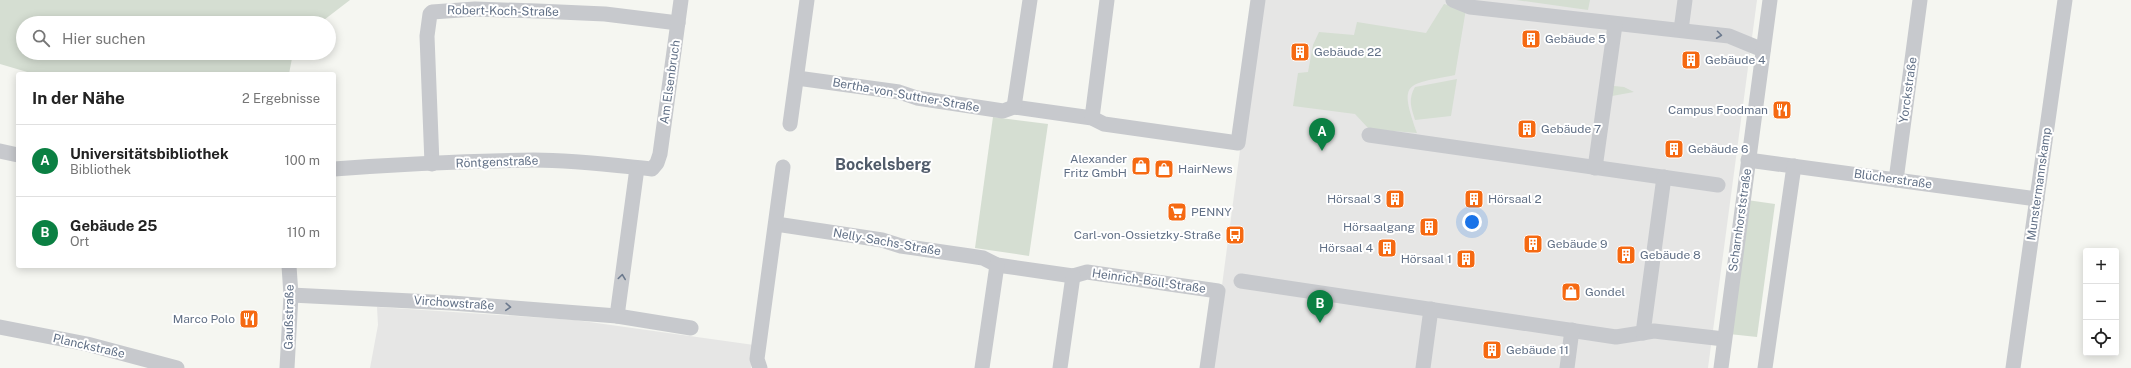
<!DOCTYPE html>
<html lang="de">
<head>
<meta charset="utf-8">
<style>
  body { margin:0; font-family:"Public Sans",sans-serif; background:#f6f6f6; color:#222 }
  .controls { position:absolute; right:12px; bottom:12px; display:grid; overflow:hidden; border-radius:4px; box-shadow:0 2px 10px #0003 }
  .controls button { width:36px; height:36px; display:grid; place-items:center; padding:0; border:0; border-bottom:1px solid #e0e0e0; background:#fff; color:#222; font:20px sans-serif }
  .you { position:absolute; left:1472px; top:222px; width:14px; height:14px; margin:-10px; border:3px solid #fff; border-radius:50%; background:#1a73e8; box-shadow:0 0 0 6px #1a73e833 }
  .badge { display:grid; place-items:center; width:26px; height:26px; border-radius:50%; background:#0b8043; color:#fff; font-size:13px; font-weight:700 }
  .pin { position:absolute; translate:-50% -33px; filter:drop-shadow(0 1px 2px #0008) }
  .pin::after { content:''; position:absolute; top:21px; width:14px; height:12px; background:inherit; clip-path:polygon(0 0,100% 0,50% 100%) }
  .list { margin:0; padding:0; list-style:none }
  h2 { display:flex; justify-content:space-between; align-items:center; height:52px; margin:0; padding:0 16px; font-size:17px }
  h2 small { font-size:13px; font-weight:400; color:#767676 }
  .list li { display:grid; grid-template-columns:26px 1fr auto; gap:12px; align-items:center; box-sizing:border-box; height:72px; padding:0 16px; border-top:1px solid #e0e0e0 }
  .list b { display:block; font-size:15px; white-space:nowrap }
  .list p { margin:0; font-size:13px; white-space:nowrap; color:#767676 }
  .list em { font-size:13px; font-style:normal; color:#767676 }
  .icon { flex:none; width:22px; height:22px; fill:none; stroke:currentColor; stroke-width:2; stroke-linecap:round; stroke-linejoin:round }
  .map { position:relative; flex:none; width:2131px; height:368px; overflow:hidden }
  .search { position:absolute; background:#fff; box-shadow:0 2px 10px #0003; left:16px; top:16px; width:320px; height:44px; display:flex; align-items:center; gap:10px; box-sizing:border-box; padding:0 14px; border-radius:22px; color:#767676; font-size:15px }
  .panel { position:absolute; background:#fff; box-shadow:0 2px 10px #0003; left:16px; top:72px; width:320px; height:196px; border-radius:4px }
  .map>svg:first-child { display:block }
  .built { fill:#e6e6e5 }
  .green { fill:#d5ded2 }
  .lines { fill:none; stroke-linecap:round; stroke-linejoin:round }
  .minor { stroke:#c7c9cd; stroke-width:15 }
  .oneway { stroke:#6b798d }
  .labels { text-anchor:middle; stroke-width:4; stroke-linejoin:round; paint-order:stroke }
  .street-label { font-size:12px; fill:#617086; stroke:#fff }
  .poi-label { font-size:12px; fill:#617086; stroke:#fff; text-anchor:start }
  .district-label { font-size:16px; font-weight:bold; fill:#505b6a; stroke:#fff }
</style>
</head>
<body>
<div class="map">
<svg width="2131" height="368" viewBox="0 0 2131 368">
  <rect width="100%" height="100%" fill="#f5f6f1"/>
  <!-- built -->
  <g class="built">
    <path d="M1260,0H1757L1708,368H1211Z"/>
    <path d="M377,307L575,320L754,345L751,368H370L378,325Z"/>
  </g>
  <!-- green -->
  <g class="green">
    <path d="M0,0H350L320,23H23V53H293L289,74H34L0,64Z"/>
    <path d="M1516,0H1590L1588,10Z"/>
    <path d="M1444,4L1466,9L1455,75C1405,85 1399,81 1417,133L1369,129L1355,114L1293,106L1298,73L1308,72L1313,45L1319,32L1354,35L1357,22L1426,33Z"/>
    <path d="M1457,79L1451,116L1415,120C1411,107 1408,99 1415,87Z"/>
    <path d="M1614,86L1624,87L1634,92L1612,96L1609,89Z"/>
    <path d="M993,117L1048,124L1029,256L975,248Z"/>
    <path d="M1747,200L1775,204L1757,337L1729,334Z"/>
  </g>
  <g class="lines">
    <!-- minor -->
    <g class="minor">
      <path d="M1453,0L1470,7L1729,36L1763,50"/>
      <path d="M1681,30L1685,0"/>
      <path d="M797,78L899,92L917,98L990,109L1003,111L1014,107L1092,118L1104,124L1238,143L1258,0"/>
      <path d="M1014,107L1030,0"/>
      <path d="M1092,118L1107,0"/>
      <path d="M790,124L807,0"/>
      <path d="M1369,135L1718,185"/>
      <path d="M0,151L18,155"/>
      <path d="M1748,160L2037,199"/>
      <path d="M432,164L427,36L430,14L432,12L475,9L537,11L605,14L678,23"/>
      <path d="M1595,168L1615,25"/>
      <path d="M334,169C400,164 467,161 534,160C573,160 613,165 652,169L657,163L660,154L681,0"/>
      <path d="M1896,180L1920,0"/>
      <path d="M776,224L882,240L901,246L970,256L983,258L997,265L1073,276L1087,272L1218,291L1207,368"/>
      <path d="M1241,281L1616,337L1654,331L1724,339"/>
      <path d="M291,295L452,303L617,316L691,328"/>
      <path d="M617,316L637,168"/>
      <path d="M0,327L87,344L177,368"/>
      <path d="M1643,333L1664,177"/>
      <path d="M287,368L291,295L289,266"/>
      <path d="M760,368L757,359L783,167"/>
      <path d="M982,368L997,265"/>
      <path d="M1060,368L1073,276"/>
      <path d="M1423,368L1431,309"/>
      <path d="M1567,368L1572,330"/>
      <path d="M1721,368L1770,0"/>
      <path d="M1765,368L1794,166"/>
      <path d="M2013,368L2065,0"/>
    </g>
  </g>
  <!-- one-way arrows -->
  <defs><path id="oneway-chevron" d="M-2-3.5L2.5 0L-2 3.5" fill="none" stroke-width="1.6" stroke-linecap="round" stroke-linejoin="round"/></defs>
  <g class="oneway">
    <use href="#oneway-chevron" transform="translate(1719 35) rotate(7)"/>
    <use href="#oneway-chevron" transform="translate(622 277) rotate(-82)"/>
    <use href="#oneway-chevron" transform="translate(508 307) rotate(4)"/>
  </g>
  <!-- icons -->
  <defs>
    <g id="building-square" transform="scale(1)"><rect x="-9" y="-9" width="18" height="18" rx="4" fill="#f56912" stroke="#fff"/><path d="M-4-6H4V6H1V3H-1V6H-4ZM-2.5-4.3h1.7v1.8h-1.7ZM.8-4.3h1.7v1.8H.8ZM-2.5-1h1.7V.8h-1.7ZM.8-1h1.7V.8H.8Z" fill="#fff"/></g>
    <g id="restaurant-square" transform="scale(1)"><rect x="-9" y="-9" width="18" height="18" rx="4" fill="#f56912" stroke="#fff"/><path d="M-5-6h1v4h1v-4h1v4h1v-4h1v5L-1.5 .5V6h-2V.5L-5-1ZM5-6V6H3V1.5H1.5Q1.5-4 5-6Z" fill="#fff"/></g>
    <g id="shop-square" transform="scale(1)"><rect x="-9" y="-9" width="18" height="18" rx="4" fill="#f56912" stroke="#fff"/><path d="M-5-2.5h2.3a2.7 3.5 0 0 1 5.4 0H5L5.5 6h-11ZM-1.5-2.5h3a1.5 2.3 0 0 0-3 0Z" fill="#fff"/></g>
    <g id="supermarket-square" transform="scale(1)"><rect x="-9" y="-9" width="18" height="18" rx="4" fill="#f56912" stroke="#fff"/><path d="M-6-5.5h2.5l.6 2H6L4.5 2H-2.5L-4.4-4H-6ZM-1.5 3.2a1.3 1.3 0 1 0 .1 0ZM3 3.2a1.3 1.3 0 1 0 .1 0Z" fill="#fff"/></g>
    <g id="bus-square" transform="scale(1)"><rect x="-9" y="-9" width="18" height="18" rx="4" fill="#f56912" stroke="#fff"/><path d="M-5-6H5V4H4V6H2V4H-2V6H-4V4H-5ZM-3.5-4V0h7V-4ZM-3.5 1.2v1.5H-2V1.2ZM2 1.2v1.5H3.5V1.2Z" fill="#fff"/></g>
  </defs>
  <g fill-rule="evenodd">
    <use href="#building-square" x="1531" y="39"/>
    <use href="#building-square" x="1300" y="52"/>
    <use href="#building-square" x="1691" y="60"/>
    <use href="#restaurant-square" x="1782" y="110"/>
    <use href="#building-square" x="1527" y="129"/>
    <use href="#building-square" x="1674" y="149"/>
    <use href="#shop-square" x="1141" y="166"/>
    <use href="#shop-square" x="1164" y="169"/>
    <use href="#building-square" x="1395" y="199"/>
    <use href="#building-square" x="1474" y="199"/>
    <use href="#supermarket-square" x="1177" y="212"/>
    <use href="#building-square" x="1429" y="227"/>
    <use href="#bus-square" x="1235" y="235"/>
    <use href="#building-square" x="1533" y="244"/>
    <use href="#building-square" x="1387" y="248"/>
    <use href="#building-square" x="1626" y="255"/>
    <use href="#building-square" x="1466" y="259"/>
    <use href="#shop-square" x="1571" y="292"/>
    <use href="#restaurant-square" x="249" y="319"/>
    <use href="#building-square" x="1492" y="350"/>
  </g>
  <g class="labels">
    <!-- street labels -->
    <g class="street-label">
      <text transform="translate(503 11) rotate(1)" y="4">Robert-Koch-Straße</text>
      <text transform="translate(670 82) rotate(-82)" y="4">Am Elsenbruch</text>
      <text transform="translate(1908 90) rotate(-82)" y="4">Yorckstraße</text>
      <text transform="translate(906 95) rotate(10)" y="4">Bertha-von-Suttner-Straße</text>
      <text transform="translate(497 162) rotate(-2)" y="4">Röntgenstraße</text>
      <text transform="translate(1893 179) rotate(8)" y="4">Blücherstraße</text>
      <text transform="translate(2039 184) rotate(-82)" y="4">Munstermannskamp</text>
      <text transform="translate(1740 220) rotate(-82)" y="4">Scharnhorststraße</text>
      <text transform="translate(887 242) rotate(10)" y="4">Nelly-Sachs-Straße</text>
      <text transform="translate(1149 281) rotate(8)" y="4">Heinrich-Böll-Straße</text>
      <text transform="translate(454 303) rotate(4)" y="4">Virchowstraße</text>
      <text transform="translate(289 317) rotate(-89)" y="4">Gaußstraße</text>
      <text transform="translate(89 346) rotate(13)" y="4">Planckstraße</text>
    </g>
    <!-- poi labels -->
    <g class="poi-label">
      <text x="1545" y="43">Gebäude 5</text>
      <text x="1314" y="56">Gebäude 22</text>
      <text x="1705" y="64">Gebäude 4</text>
      <text x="1768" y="114" text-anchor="end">Campus Foodman</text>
      <text x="1541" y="133">Gebäude 7</text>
      <text x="1688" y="153">Gebäude 6</text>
      <text x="1127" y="163" text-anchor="end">Alexander<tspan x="1127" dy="14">Fritz GmbH</tspan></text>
      <text x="1178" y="173">HairNews</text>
      <text x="1381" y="203" text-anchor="end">Hörsaal 3</text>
      <text x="1488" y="203">Hörsaal 2</text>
      <text x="1191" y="216">PENNY</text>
      <text x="1415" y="231" text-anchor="end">Hörsaalgang</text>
      <text x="1221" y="239" text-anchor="end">Carl-von-Ossietzky-Straße</text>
      <text x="1547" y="248">Gebäude 9</text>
      <text x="1373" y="252" text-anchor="end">Hörsaal 4</text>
      <text x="1640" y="259">Gebäude 8</text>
      <text x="1452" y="263" text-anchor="end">Hörsaal 1</text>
      <text x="1585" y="296">Gondel</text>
      <text x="235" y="323" text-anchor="end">Marco Polo</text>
      <text x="1506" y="354">Gebäude 11</text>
    </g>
    <!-- district labels -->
    <g class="district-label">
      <text x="883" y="170">Bockelsberg</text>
    </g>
  </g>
</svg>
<div class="controls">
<button>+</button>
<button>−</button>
<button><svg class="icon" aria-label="locate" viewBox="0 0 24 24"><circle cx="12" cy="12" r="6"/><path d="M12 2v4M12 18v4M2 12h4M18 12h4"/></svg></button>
</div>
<div class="you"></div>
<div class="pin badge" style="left:1322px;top:151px">A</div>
<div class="pin badge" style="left:1320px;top:323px">B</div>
<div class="search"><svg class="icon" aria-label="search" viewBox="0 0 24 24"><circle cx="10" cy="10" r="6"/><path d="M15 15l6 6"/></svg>Hier suchen</div>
<section class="panel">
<h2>In der Nähe<small>2 Ergebnisse</small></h2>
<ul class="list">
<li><span class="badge">A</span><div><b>Universitätsbibliothek</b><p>Bibliothek</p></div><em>100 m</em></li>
<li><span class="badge">B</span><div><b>Gebäude 25</b><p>Ort</p></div><em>110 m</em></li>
</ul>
</section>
</div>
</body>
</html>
